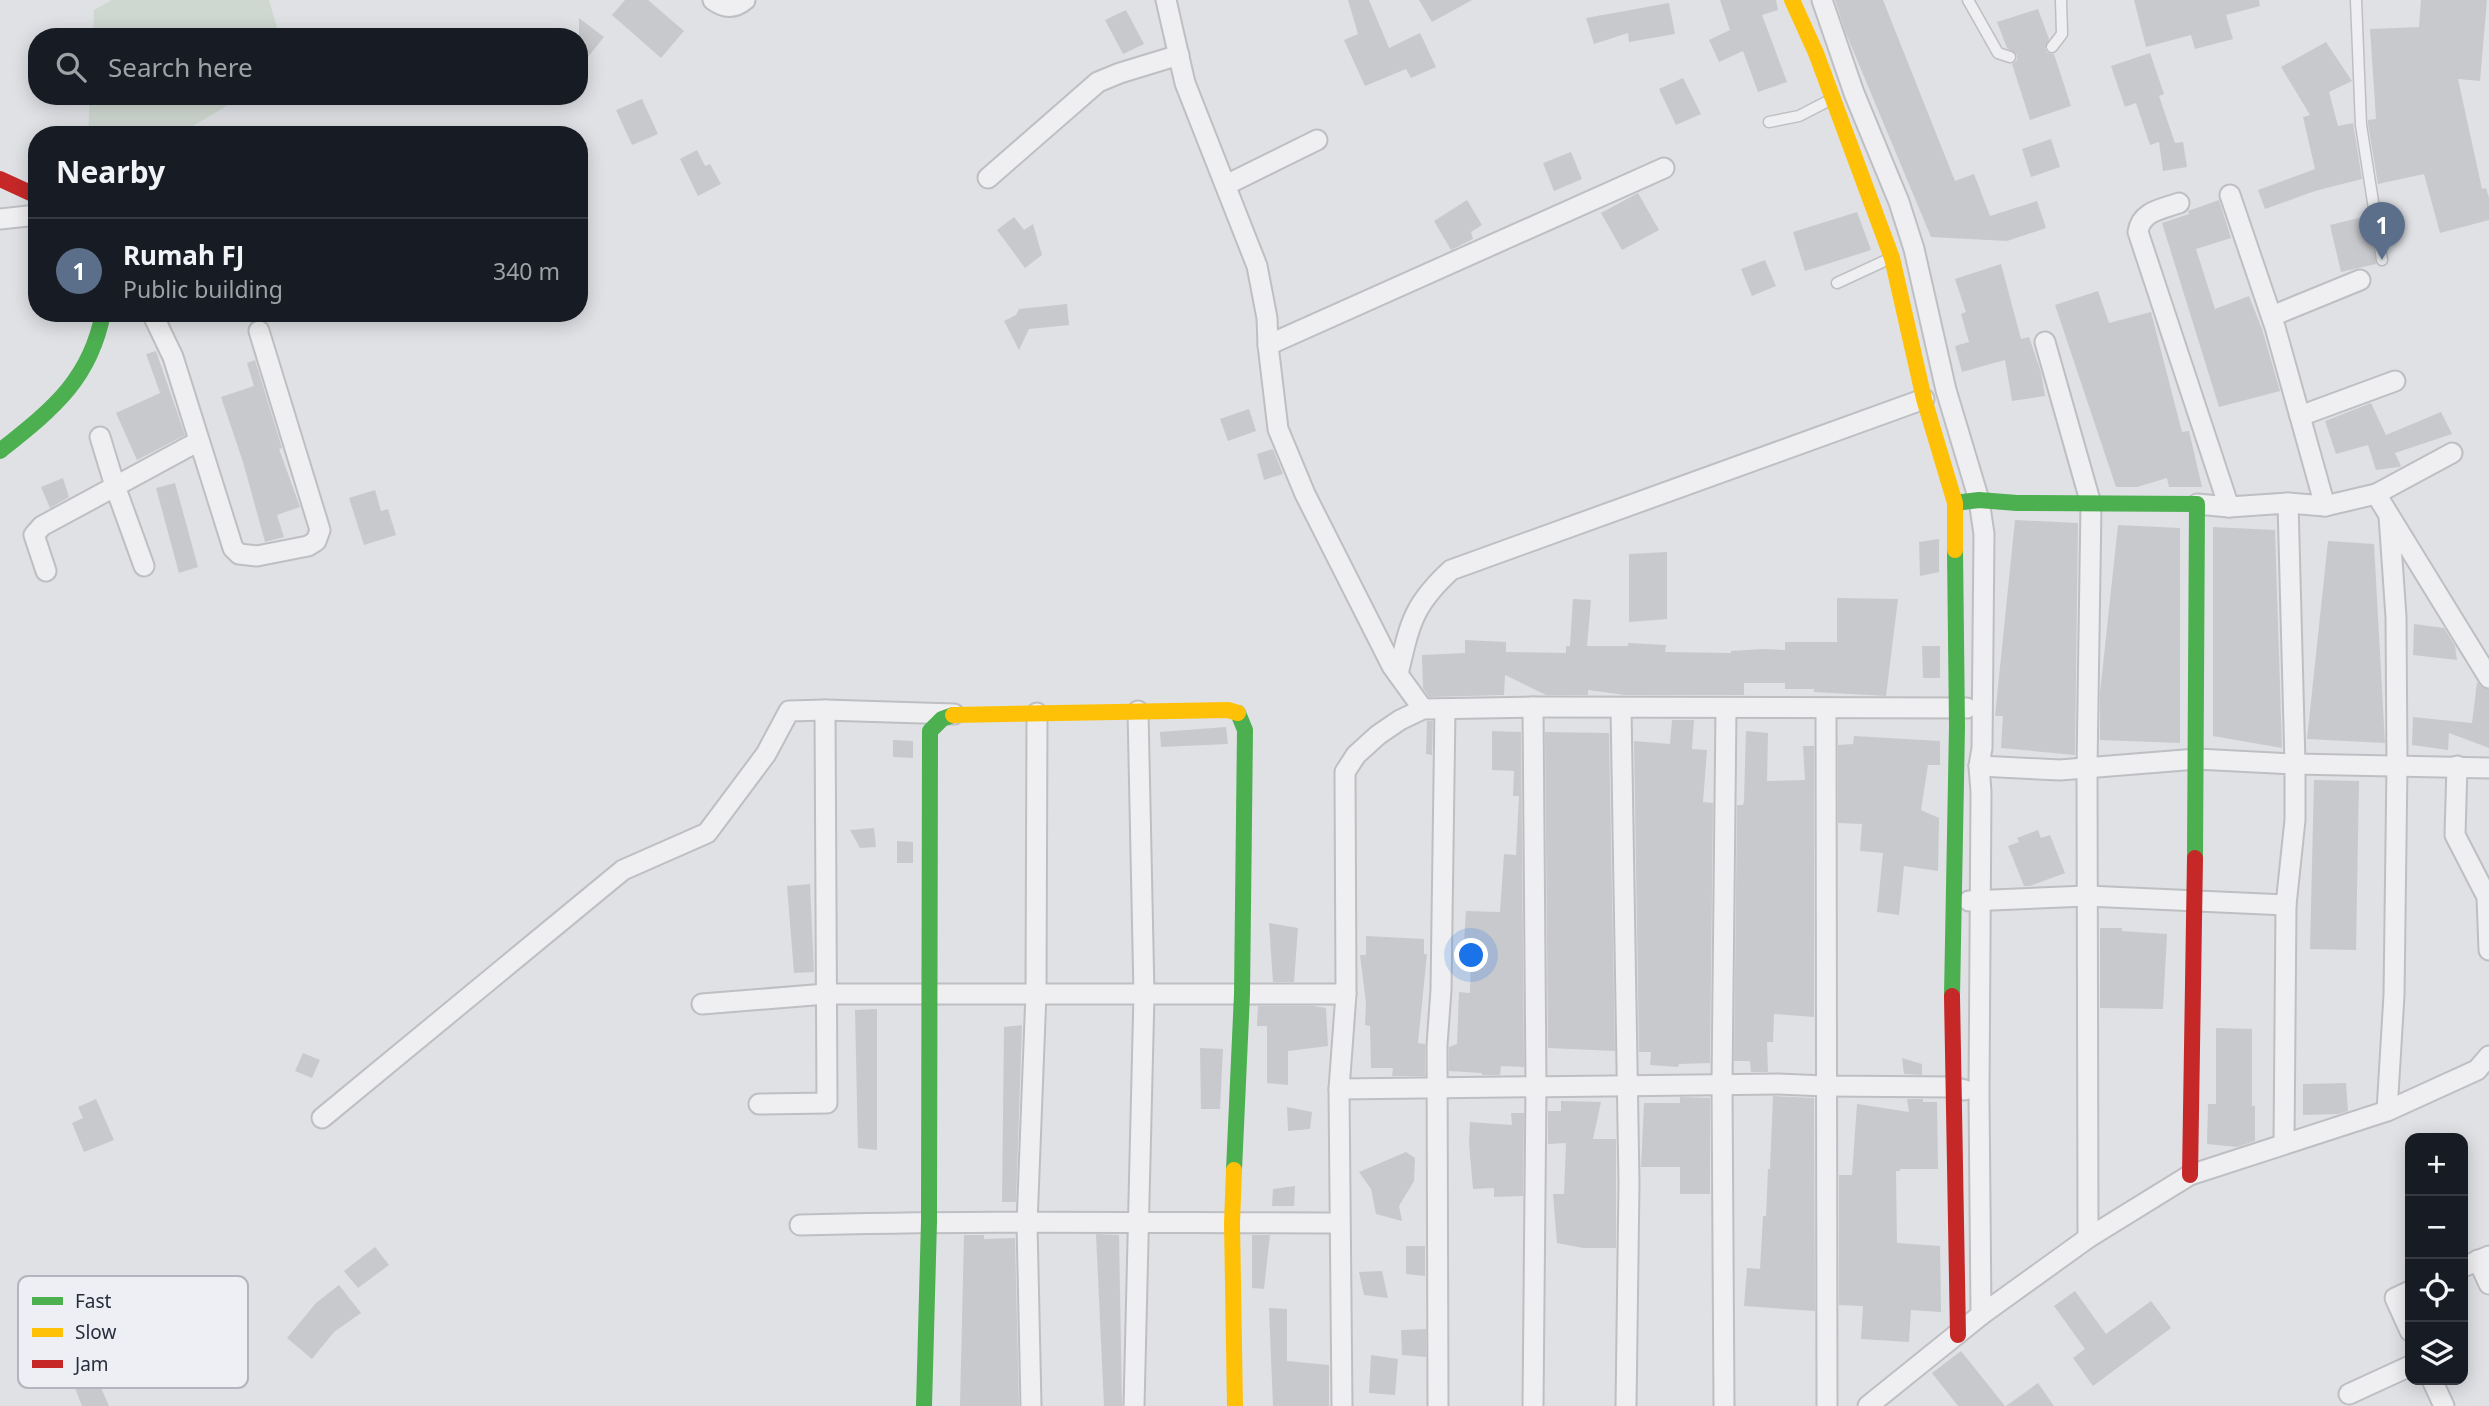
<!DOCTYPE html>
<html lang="en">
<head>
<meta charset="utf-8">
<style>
  body { margin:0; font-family:"Noto Sans",sans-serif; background:#242831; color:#f1f3f6 }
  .controls { position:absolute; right:21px; bottom:21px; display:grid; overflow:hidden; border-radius:14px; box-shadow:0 4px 18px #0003 }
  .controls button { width:63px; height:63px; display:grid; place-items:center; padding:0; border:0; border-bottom:2px solid #363941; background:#171b24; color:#f1f3f6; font:35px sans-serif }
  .you { position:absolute; left:1472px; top:956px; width:24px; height:24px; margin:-18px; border:5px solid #fff; border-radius:50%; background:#1a73e8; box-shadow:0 0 0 10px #1a73e833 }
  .badge { display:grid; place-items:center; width:46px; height:46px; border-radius:50%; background:#676c78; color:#fff; font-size:23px; font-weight:700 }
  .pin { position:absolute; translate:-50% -58px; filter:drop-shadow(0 2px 4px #0008) }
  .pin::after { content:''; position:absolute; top:37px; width:24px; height:21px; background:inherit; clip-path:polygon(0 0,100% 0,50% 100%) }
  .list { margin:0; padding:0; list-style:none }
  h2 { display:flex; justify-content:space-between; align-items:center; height:91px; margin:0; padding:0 28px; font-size:30px }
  h2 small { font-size:23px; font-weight:400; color:#9ea1a6 }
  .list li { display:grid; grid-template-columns:46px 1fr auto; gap:21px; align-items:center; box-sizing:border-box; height:105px; padding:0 28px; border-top:2px solid #363941 }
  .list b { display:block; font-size:26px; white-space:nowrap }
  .list p { margin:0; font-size:23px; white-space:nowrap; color:#9ea1a6 }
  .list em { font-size:23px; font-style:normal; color:#9ea1a6 }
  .icon { flex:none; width:38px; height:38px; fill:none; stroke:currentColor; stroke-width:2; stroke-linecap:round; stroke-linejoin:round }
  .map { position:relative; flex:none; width:2489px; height:1406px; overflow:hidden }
  .search { position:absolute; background:#171b24; box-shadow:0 4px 18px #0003; left:28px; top:28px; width:560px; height:77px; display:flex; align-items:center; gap:18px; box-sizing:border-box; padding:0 24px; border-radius:28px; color:#9ea1a6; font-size:26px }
  .panel { position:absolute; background:#171b24; box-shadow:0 4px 18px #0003; left:28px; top:126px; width:560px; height:196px; border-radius:28px }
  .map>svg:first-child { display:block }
  .green { fill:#ced8d0 }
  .building { fill:#c8c9cd }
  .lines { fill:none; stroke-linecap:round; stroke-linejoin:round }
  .lane-casing { stroke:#bebfc3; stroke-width:13 }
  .street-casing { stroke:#bebfc3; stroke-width:23 }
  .lane { stroke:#efeff1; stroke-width:10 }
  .street { stroke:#efeff1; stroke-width:19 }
  .fast { stroke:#4caf50; stroke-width:16 }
  .slow { stroke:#ffc107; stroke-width:16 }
  .jam { stroke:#c62828; stroke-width:16 }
  .key { fill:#edeff4; stroke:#b2b5bd; stroke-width:2 }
  .key-label { font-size:19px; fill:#272d3d }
</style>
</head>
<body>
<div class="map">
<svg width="2489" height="1406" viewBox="0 0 2489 1406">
  <rect width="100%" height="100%" fill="#dfe1e5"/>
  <!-- green -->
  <g class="green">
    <path d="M112,0H269L280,37H93L94,10Z"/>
    <path d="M90,96H243L178,135H88Z"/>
  </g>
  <!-- building -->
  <g class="building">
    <path d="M625,0H648L684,31L661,58L612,15Z"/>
    <path d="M1348,0H1369L1389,48L1420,33L1436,67L1411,78L1406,69L1365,86L1344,40L1358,34Z"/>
    <path d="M1419,0H1472L1432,22Z"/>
    <path d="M1720,0H1776L1778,10L1762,15L1787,82L1758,92L1743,51L1719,62L1709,40L1730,30Z"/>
    <path d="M1835,0H1883L1955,181L1974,174L1990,216L2037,201L2046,228L2007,241L1931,237L1845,31Z"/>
    <path d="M2134,0H2259L2260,6L2226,15L2233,39L2195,49L2191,35L2146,47Z"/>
    <path d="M2421,0H2487L2480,81L2458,79L2482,189L2486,188L2489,198V220L2440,233L2424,174L2378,184L2368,124V120L2376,119L2370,29L2419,27Z"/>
    <path d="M1669,3L1675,34L1629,42L1628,33L1594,44L1586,18Z"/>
    <path d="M2038,9L2049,39L2045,49L2048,53L2054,54L2071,106L2030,120L2012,64L2017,60V55L2007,48L1997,22Z"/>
    <path d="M1126,10L1144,44L1123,54L1105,20Z"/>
    <path d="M579,18L604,37L579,68Z"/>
    <path d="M2326,42L2352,81L2329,92L2338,126L2353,123L2362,179L2315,191L2265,209L2258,190L2315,169L2303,117L2310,115L2281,67Z"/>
    <path d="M2150,53L2164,94L2159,96L2175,143L2183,142L2187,167L2163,171L2159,142L2150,145L2136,103L2125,107L2111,66Z"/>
    <path d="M1683,78L1701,114L1676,125L1659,89Z"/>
    <path d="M642,99L658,134L632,145L616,110Z"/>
    <path d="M2051,139L2060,167L2031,177L2022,149Z"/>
    <path d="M697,150L705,166L710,164L721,184L698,196L680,159Z"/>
    <path d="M1571,152L1582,179L1554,191L1543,163Z"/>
    <path d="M1638,193L1659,230L1622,250L1601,213Z"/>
    <path d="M1467,200L1482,225L1471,232L1473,239L1451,250L1434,221Z"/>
    <path d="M2219,200L2231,238L2196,249L2215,309L2249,296L2262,329L2280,391L2219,407L2162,223L2189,214L2188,211Z"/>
    <path d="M1857,212L1871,250L1805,271L1793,232Z"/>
    <path d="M2367,216L2376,264L2341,272L2330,225Z"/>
    <path d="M1014,217L1024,230L1033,224L1042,255L1025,268L997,230Z"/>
    <path d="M1765,260L1776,286L1752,296L1741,269Z"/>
    <path d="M2001,264L2021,339L2029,337L2041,372L2045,396L2012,401L2005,360L1962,372L1955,346L1969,342L1961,314L1966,312L1955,279Z"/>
    <path d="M2098,291L2109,323L2151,312L2182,432L2189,431L2202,487H2169L2167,478L2137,487H2116L2055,305Z"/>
    <path d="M1067,304L1069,325L1029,329L1019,350L1004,321L1016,315L1019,309Z"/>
    <path d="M156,351L185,435L137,460L116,413L160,393L146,354Z"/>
    <path d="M255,360L282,448L279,449L300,507L277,515L284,537L265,542L243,462L221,397L254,386L247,363Z"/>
    <path d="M2371,403L2386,435L2441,412L2452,434L2395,453L2401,466L2399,467L2376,470L2368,445L2336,454L2325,421Z"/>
    <path d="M1249,409L1256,431L1228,441L1220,419Z"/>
    <path d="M1273,449L1283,474L1264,480L1257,454Z"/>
    <path d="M63,478L69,497L50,508L41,487Z"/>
    <path d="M175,483L198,567L179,573L156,488Z"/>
    <path d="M375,490L381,511L388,509L396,535L364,545L349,498Z"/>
    <path d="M2015,520L2078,523L2075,755L2001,748L2003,716H1995Z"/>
    <path d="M2118,525L2180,528V743L2100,740V693Z"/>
    <path d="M2213,527L2275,530L2282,748L2213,736Z"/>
    <path d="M1939,539V572L1920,576L1919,542Z"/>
    <path d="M2328,541L2374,544L2385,743L2307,739Z"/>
    <path d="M1667,552V619L1629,622V554Z"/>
    <path d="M1837,598L1898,599L1886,696L1814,692V689H1785V683H1744V695H1625L1588,690V695H1546L1505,675L1504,695L1429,697L1423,688L1422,655L1465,653V640L1506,642V652L1566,653V646H1570L1573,599L1591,600L1587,646H1628V643L1666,645L1665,652L1731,653V651L1763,649L1785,650V642H1837Z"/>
    <path d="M2414,624L2444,628L2455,646L2457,660L2413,655Z"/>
    <path d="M1922,646H1940V678H1923Z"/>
    <path d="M2477,682L2483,688L2489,690V748L2449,733L2448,750L2412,745L2413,717L2472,723Z"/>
    <path d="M1672,720H1694L1692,749L1707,750L1703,802L1713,803L1710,1063L1679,1064L1678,1067L1650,1065L1651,1052H1639L1634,741L1670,744Z"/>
    <path d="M1427,721H1433L1432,755L1426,754Z"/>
    <path d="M1226,727L1228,744L1161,747L1160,732Z"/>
    <path d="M1492,731L1521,732L1524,1067L1501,1066L1500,1075H1482V1073L1449,1071V1047L1457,1044L1459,992L1470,993L1471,959L1463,958L1466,911L1500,912L1504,854L1516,855L1519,796H1513L1514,771L1492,770Z"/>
    <path d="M1746,731L1768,733L1767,781L1805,780L1803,746H1814V1017L1774,1014L1773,1042H1767L1768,1072H1751L1750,1061H1734L1737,805H1743L1744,801Z"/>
    <path d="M1545,732L1609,733L1615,1051L1548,1048Z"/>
    <path d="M1854,736L1940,741V765H1928L1921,810L1939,818L1938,871L1904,866L1899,915L1877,912L1883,853L1860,851L1862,824L1838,823V745L1853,744Z"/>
    <path d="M893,740L913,741V758L893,757Z"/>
    <path d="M2314,780L2359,781L2356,950L2310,949Z"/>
    <path d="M874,828L876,847L860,848L850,830Z"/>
    <path d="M2038,830L2041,838L2050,835L2065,873L2030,886H2024L2008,846L2019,842L2017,838Z"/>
    <path d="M897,841L913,842V863H897Z"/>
    <path d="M810,884L814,972L794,973L787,886Z"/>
    <path d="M1269,923L1298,928L1294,982H1273Z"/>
    <path d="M2100,928H2122V931L2167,934L2163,1009L2100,1008Z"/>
    <path d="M1366,936L1424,939V954H1427L1418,1043L1425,1044V1076H1392L1393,1068H1371L1370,1026L1365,1025L1366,1003L1360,955H1366Z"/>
    <path d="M1258,1006H1314L1326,1008L1328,1046L1288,1051V1085L1267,1083V1026H1257Z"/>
    <path d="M877,1009V1150L858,1148L855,1010Z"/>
    <path d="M1022,1025L1016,1202H1002L1004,1027Z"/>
    <path d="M2216,1028L2252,1029V1106H2255V1141L2237,1147L2207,1144L2208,1104H2216Z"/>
    <path d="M1200,1048L1223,1049L1220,1109H1201Z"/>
    <path d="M303,1053L320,1060L312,1078L295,1071Z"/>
    <path d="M1902,1058L1922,1064V1075L1904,1074Z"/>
    <path d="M2346,1083L2348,1111L2338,1114L2303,1115V1084Z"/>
    <path d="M1773,1096L1814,1098L1815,1311L1744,1306L1747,1268L1760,1269L1763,1216H1766L1768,1169H1770Z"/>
    <path d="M1680,1097L1710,1098V1194H1680V1167H1641L1644,1103H1680Z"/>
    <path d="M96,1099L114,1140L84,1152L72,1123L83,1118L78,1107Z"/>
    <path d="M1907,1099H1923V1102H1937L1938,1169H1900V1171H1896L1897,1243L1940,1246L1941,1312L1911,1310L1909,1342L1861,1339L1863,1306L1839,1305V1175H1852L1857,1104L1909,1112Z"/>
    <path d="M1561,1101L1601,1102L1593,1139H1616V1248H1583L1557,1243L1553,1194H1564L1566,1143L1548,1144V1111H1561Z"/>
    <path d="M1287,1107L1312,1112L1310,1129L1288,1131Z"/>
    <path d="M1511,1113H1524L1523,1196L1494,1197V1188L1473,1189L1469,1143L1470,1122L1512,1125Z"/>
    <path d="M1406,1152L1415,1158L1414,1181L1399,1206L1402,1221L1376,1214L1371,1189L1359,1172Z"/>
    <path d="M1295,1186L1294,1206H1272L1273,1189Z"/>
    <path d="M1096,1234L1119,1235L1122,1406H1104Z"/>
    <path d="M964,1235H984V1239L1015,1238L1019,1406H960Z"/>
    <path d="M1252,1235H1270L1264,1289L1252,1288Z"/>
    <path d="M1406,1246H1425V1276L1406,1274Z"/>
    <path d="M375,1247L389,1265L358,1288L344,1271Z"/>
    <path d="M1382,1271L1388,1298L1364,1295L1359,1272Z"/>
    <path d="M339,1285L361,1313L334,1332L312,1359L287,1338L316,1303Z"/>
    <path d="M2075,1291L2106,1334L2151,1301L2171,1328L2093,1386L2073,1358L2085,1349L2054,1306Z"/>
    <path d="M1269,1308L1287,1309V1361L1329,1365V1406H1273Z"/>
    <path d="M1426,1329V1357L1402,1355L1401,1330Z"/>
    <path d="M1961,1351L2005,1406H1958L1932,1373Z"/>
    <path d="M1371,1355L1398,1359L1395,1395L1369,1393Z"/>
    <path d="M95,1374L109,1406H82L73,1383Z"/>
    <path d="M2038,1383L2054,1406H2006Z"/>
  </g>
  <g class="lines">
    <!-- lane casing -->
    <g class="lane-casing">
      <g id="lane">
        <path d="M1968,0L1998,53L2010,57"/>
        <path d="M2356,0L2361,125L2382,260"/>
        <path d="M2052,47L2062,34L2061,0"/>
        <path d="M1769,122L1799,116L1830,100"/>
        <path d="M1837,283L1891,258"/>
      </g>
    </g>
    <!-- street casing -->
    <g class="street-casing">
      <g id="street">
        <path d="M713,0C724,8 734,9 745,0"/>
        <path d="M1166,0L1185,83L1257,266L1267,318L1268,345L1278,429L1305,494L1392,666L1423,709"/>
        <path d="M1822,0L1854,93L1899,202L1914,249L1946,390L1979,500L1984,534L1982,748L1979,766L1981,792L1979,1094L1981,1315"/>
        <path d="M988,178L1098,82L1120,73L1179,55"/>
        <path d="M1226,185L1317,140"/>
        <path d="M2230,195L2275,327L2325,506"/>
        <path d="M2179,203C2162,209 2141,211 2138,232L2229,507"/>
        <path d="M0,219L37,215"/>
        <path d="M152,313L173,357L233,548L239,554L257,556L308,546L316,541L320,530L259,331"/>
        <path d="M2272,316L2360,280"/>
        <path d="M2045,342L2091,504L2087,768L2088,1238"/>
        <path d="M1268,345L1664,168"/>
        <path d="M2300,416L2395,381"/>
        <path d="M100,437L115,486L144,566"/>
        <path d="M2376,494L2452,453"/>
        <path d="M2288,503L2325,506L2376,494L2489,678"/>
        <path d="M2197,504L2229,507L2288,503L2295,764L2489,768"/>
        <path d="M46,571L34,535L42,526L199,441"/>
        <path d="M1398,674C1410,624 1412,606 1451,570L1924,399"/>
        <path d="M1621,708L1629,1183L1626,1406"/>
        <path d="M1826,708L1827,1406"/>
        <path d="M2457,766L2455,835L2487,897L2489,950"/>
        <path d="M1969,901L2087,896L2286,905L2295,820V764L2197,759L2060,770L1979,766"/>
        <path d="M702,1004L826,994H1346"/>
        <path d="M1339,1089L1778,1084L1825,1086L1952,1087L1965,1090"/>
        <path d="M759,1104L827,1103L825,710"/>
        <path d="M2387,1111L2394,995L2397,765L2396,617L2389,516"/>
        <path d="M322,1118L623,870L707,833L766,754L789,711L825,710L954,714"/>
        <path d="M2284,1144L2286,905"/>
        <path d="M800,1225C979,1220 1159,1223 1339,1223"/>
        <path d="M2478,1260L2489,1284"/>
        <path d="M2463,1267L2489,1256"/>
        <path d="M2410,1291L2395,1298L2410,1331"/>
        <path d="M2432,1380L2444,1406"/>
        <path d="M2349,1394L2410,1366"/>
        <path d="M1031,1406L1027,1224L1036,993L1037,713"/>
        <path d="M1134,1406L1144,994L1138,711"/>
        <path d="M1342,1406L1339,1089L1346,994L1345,772L1356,755L1378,735L1400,720L1423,709L1533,707L1967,708"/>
        <path d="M1438,1406L1437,1045L1441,990L1445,709"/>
        <path d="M1533,1406L1536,1087L1533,707"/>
        <path d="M1724,1406L1722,1084L1726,708"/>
        <path d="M1868,1406L1981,1315L2088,1238L2190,1175L2387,1111L2477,1070L2489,1056"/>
      </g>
    </g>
    <!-- lane -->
    <use href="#lane" class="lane"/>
    <!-- street -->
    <use href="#street" class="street"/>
    <!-- fast -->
    <g class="fast">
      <path d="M0,451C51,410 90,381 103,313"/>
      <path d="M1955,503L1979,500L2017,503L2197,504L2195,858"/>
      <path d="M1952,996L1957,727L1955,550"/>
      <path d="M1234,1170L1242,994L1245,730L1238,713"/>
      <path d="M924,1406L929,1221L930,731L942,719L953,715"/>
    </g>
    <!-- slow -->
    <g class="slow">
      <path d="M1792,0L1816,53L1892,258L1924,399L1955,503V550"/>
      <path d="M953,715L1228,710L1238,713"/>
      <path d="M1234,1170L1232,1223L1235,1406"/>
    </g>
    <!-- jam -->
    <g class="jam">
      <path d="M0,179L37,196"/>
      <path d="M1952,996L1958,1335"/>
      <path d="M2190,1175L2195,858"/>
    </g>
  </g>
  <!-- legend -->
  <rect x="18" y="1276" width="230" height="112" rx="10" class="key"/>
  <rect x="32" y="1297" width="31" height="8" fill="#4caf50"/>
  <rect x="32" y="1328" width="31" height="9" fill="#ffc107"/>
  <rect x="32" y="1360" width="31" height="8" fill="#c62828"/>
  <g class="key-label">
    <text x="75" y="1308">Fast</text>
    <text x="75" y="1339">Slow</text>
    <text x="75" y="1371">Jam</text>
  </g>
</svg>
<div class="controls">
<button>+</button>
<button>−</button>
<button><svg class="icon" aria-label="locate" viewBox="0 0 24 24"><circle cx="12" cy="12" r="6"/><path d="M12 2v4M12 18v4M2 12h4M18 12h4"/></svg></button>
<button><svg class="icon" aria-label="layers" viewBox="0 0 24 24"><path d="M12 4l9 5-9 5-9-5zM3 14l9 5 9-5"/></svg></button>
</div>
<div class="you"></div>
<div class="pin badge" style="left:2382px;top:260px;background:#5c6f8a">1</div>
<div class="search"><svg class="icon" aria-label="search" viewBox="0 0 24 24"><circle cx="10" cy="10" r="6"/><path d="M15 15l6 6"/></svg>Search here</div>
<section class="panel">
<h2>Nearby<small></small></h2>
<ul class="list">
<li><span class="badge" style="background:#5c6f8a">1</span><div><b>Rumah FJ</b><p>Public building</p></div><em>340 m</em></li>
</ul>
</section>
</div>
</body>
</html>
